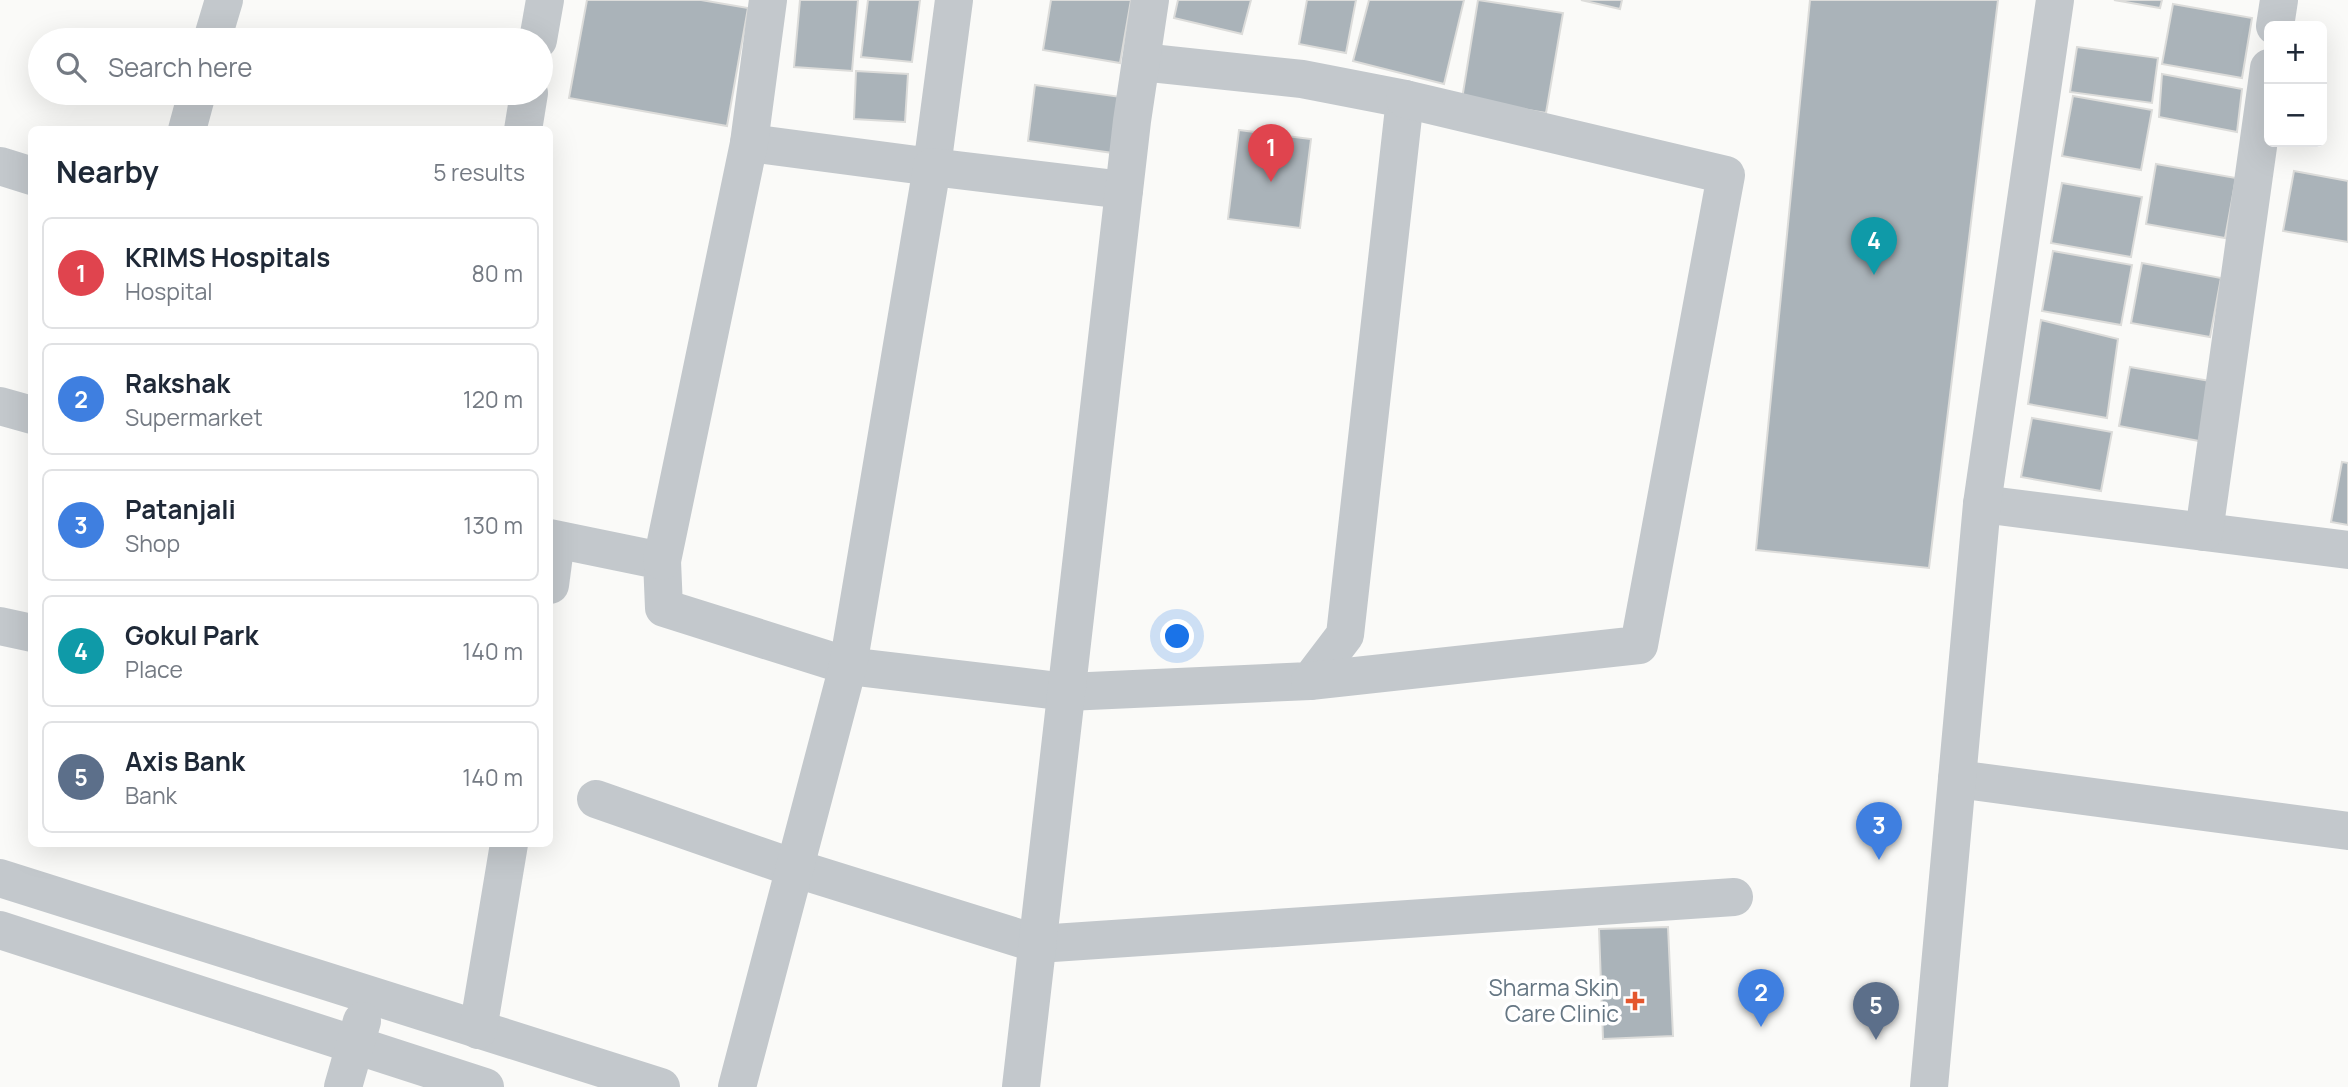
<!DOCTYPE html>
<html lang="en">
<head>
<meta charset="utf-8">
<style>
  body { margin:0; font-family:Manrope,sans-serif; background:#f2f2f3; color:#1f2937 }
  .controls { position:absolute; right:21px; top:21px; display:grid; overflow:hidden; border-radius:10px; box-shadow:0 7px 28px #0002 }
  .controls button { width:63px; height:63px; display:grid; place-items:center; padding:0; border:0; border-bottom:2px solid #e0e1e3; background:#fff; color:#1f2937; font:35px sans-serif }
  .you { position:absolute; left:1178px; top:637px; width:24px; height:24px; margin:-18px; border:5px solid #fff; border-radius:50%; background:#1a73e8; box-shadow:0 0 0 10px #1a73e833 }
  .badge { display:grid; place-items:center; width:46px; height:46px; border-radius:50%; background:#e4572e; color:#fff; font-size:23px; font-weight:700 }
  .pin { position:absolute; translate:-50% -58px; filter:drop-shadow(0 2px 4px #0008) }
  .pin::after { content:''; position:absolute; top:37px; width:24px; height:21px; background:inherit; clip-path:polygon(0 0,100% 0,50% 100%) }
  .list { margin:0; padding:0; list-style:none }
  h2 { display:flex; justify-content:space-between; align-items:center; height:91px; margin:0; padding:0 28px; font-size:30px }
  h2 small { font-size:23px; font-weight:400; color:#747a83 }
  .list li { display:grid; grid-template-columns:46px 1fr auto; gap:21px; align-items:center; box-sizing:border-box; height:112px; margin:0 14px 14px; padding:0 14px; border:2px solid #e0e1e3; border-radius:10px }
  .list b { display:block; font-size:26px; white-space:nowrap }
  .list p { margin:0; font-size:23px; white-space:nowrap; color:#747a83 }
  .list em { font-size:23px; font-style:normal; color:#747a83 }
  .icon { flex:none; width:38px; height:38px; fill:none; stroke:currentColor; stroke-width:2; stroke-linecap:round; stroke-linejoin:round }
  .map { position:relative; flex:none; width:2348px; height:1087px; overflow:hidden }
  .search { position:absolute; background:#fff; box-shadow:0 7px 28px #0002; left:28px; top:28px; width:525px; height:77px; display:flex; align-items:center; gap:18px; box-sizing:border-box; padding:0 24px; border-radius:38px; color:#747a83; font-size:26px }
  .panel { position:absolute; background:#fff; box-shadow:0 7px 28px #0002; left:28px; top:126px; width:525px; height:721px; border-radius:10px }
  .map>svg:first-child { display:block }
  .building { fill:#aab3b9; stroke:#dcdcda; stroke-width:2 }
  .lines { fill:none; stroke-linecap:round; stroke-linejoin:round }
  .minor { stroke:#c3c8cc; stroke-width:38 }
  .poi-dot { fill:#e4572e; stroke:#fff; stroke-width:2.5 }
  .labels { text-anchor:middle; stroke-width:7; stroke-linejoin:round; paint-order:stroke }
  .poi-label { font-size:23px; fill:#657683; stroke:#fff; text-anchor:end }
</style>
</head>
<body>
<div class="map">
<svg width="2348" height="1087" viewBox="0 0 2348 1087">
  <rect width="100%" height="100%" fill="#fafaf8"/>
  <!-- building -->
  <g class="building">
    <path d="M587,0H701L748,8L727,126L569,98Z"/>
    <path d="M800,0H858L852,71L794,67Z"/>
    <path d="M868,0H920L912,62L861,57Z"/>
    <path d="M1051,0H1131L1120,63L1043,50Z"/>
    <path d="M1178,0H1251L1242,34L1174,18Z"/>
    <path d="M1307,0H1356L1346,53L1299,44Z"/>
    <path d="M1369,0H1464L1444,84L1353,61Z"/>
    <path d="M1478,0L1563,13L1546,113L1462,99Z"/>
    <path d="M1581,0H1622L1620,9Z"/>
    <path d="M1810,0H1998L1929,568L1756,550Z"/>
    <path d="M2114,0H2162L2160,8Z"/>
    <path d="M2173,4L2252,18L2242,78L2162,64Z"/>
    <path d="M2077,47L2158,58L2152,103L2070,92Z"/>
    <path d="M856,71L908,74L905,122L854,119Z"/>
    <path d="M2162,74L2242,89L2237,132L2159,117Z"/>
    <path d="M1035,85L1121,97L1113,153L1028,141Z"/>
    <path d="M2073,96L2152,110L2141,170L2062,156Z"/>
    <path d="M1239,130L1311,139L1300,228L1228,219Z"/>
    <path d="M2156,164L2236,178L2225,238L2146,224Z"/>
    <path d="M2294,171L2348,181V242L2283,231Z"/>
    <path d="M2062,183L2142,197L2131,257L2051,243Z"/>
    <path d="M2053,251L2132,265L2121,325L2042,311Z"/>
    <path d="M2142,263L2221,278L2210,337L2131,323Z"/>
    <path d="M2041,320L2118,339L2107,418L2028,404Z"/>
    <path d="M2130,367L2210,381L2199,441L2119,426Z"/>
    <path d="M2032,418L2112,432L2101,491L2021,477Z"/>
    <path d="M2342,462L2348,463V525L2331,522Z"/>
    <path d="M1668,927L1673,1036L1603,1039L1599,929Z"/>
  </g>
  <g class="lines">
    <!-- minor -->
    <g class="minor">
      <path d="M2275,26L2279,0"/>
      <path d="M212,40L224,0"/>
      <path d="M538,40L545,0"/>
      <path d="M187,130L197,93"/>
      <path d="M523,130L529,93"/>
      <path d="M749,143L932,167L954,0"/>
      <path d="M0,166L32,176"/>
      <path d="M0,406L32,415"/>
      <path d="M1982,504L2348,550"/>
      <path d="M2204,532L2269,68"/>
      <path d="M550,538L662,561L664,608L848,666L1067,692L1310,681L1345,635L1405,99L1302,79L1141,62"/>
      <path d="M662,561L749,143L768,0"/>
      <path d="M550,585L556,540"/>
      <path d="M0,626L32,633"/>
      <path d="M1310,681L1639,645L1726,175L1405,99"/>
      <path d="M1957,779L2348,831"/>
      <path d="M596,799L794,868L1038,944L1734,897"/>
      <path d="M0,878L661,1087"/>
      <path d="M0,930L485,1087"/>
      <path d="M478,1030L509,844"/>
      <path d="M343,1087L362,1021"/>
      <path d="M737,1087L848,666L932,167L1124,190"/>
      <path d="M1021,1087L1132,121L1150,0"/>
      <path d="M1929,1087L1982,504L2055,0"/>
    </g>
  </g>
  <!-- markers -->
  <path class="poi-dot" d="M1631.5 990.5h7v7h7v7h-7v7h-7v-7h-7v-7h7z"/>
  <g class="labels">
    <!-- poi labels -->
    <g class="poi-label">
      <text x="1619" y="996">Sharma Skin<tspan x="1619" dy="26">Care Clinic</tspan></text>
    </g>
  </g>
</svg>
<div class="controls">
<button>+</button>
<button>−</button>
</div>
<div class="you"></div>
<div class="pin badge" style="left:1271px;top:182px;background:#e0444e">1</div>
<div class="pin badge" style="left:1761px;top:1027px;background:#3f7fe0">2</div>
<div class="pin badge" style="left:1879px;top:860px;background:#3f7fe0">3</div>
<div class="pin badge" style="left:1874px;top:275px;background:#0f9aa8">4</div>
<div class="pin badge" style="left:1876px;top:1040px;background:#5c6f8a">5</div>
<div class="search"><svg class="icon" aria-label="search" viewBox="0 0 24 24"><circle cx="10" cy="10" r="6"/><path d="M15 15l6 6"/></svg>Search here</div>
<section class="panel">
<h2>Nearby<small>5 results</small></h2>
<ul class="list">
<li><span class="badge" style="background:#e0444e">1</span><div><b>KRIMS Hospitals</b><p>Hospital</p></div><em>80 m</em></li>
<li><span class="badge" style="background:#3f7fe0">2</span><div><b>Rakshak</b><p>Supermarket</p></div><em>120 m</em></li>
<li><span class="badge" style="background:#3f7fe0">3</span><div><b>Patanjali</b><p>Shop</p></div><em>130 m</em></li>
<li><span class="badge" style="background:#0f9aa8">4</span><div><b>Gokul Park</b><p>Place</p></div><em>140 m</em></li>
<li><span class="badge" style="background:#5c6f8a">5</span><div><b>Axis Bank</b><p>Bank</p></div><em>140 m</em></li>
</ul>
</section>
</div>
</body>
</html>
